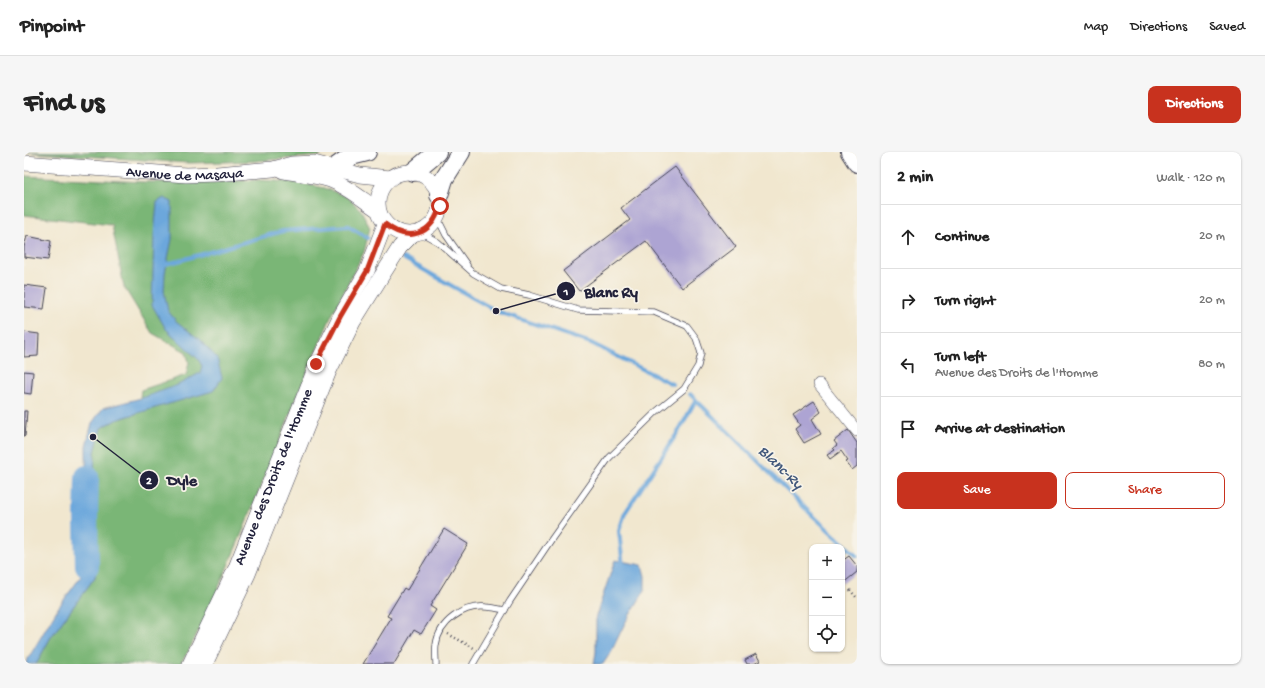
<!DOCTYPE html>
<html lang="en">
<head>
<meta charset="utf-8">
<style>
  body { margin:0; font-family:"Gochi Hand",sans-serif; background:#f6f6f6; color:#222 }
  .controls { position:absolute; right:12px; bottom:12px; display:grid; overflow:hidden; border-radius:8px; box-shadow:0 1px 3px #0004 }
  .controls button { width:36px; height:36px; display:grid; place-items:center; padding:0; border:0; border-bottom:1px solid #e0e0e0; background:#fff; color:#222; font:20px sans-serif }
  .stop { position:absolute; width:12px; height:12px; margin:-9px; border:3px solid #c8321e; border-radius:50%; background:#fff }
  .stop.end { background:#c8321e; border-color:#fff; box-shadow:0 1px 4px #0008 }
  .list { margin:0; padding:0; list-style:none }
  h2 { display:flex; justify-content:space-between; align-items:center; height:52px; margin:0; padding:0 16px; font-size:17px }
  h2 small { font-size:13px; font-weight:400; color:#767676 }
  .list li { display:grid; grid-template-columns:26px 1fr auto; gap:12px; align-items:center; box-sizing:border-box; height:64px; padding:0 16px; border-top:1px solid #e0e0e0 }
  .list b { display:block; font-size:15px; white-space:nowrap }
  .list p { margin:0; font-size:13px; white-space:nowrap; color:#767676 }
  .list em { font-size:13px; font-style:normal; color:#767676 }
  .actions { display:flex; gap:8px; padding:12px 16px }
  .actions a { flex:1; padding:9px 0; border:1px solid #c8321e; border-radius:8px; text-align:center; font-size:14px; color:#c8321e }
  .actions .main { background:#c8321e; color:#fff }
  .icon { flex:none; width:22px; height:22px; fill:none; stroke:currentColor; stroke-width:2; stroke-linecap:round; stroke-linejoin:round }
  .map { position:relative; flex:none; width:833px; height:512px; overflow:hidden; border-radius:8px }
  header { display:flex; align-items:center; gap:24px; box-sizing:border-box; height:56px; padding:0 20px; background:#fff; border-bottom:1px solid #e0e0e0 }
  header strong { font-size:19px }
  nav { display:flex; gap:22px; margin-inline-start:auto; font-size:14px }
  .intro { display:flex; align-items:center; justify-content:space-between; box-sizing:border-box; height:96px; padding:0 24px }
  h1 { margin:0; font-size:28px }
  .button { padding:10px 18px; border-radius:8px; background:#c8321e; color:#fff; font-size:14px; font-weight:700 }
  main { display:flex; gap:24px; padding:0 24px }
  aside { flex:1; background:#fff; border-radius:8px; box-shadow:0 1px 3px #0004 }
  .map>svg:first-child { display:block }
  .forest { fill:#7ab676; stroke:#4e6c58 }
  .water { fill:#6ca7dc; stroke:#47648c }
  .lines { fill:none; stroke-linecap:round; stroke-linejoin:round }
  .stream { stroke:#6ca7dc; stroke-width:4 }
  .river { stroke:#6ca7dc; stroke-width:24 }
  .building { fill:#ada4d3 }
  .service-casing { stroke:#414051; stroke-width:7 }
  .minor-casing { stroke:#414051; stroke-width:12 }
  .secondary-casing { stroke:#414051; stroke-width:16 }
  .trunk-casing { stroke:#414051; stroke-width:20 }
  .path { stroke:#414051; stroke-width:2.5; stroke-dasharray:1 3; stroke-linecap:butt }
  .service { stroke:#fff; stroke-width:5.5 }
  .minor { stroke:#fff; stroke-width:11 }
  .secondary { stroke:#fff; stroke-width:15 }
  .trunk { stroke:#fff; stroke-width:18 }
  .route { stroke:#c8321e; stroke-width:5 }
  .labels { text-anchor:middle; stroke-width:3.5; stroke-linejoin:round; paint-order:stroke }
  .street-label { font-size:15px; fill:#22223b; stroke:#f7f3e8 }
  .water-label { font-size:16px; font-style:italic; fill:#40577b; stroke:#f7f3e8 }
  .leader { fill:none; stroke:#22223b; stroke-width:1.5 }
  .callout-dot { fill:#22223b; stroke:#f7f3e8; stroke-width:1.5 }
  .mark-label { font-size:12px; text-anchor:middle; font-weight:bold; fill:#fff }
  .callout-label { font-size:16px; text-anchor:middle; font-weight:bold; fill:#22223b; stroke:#f7f3e8; stroke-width:3.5; stroke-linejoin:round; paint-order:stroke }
</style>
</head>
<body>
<header>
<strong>Pinpoint</strong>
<nav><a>Map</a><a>Directions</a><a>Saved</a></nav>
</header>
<div class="intro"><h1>Find us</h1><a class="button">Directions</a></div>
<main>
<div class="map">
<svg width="833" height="512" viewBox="0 0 833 512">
  <rect width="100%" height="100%" fill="#f7f3e8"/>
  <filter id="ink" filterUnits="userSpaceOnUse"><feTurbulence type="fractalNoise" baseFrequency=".025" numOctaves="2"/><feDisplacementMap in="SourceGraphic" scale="8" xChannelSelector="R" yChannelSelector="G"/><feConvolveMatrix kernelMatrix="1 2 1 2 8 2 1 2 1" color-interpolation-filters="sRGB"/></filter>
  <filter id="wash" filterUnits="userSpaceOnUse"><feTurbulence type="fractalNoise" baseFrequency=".012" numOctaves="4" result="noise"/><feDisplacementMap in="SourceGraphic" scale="16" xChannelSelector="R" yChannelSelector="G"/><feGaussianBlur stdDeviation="0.9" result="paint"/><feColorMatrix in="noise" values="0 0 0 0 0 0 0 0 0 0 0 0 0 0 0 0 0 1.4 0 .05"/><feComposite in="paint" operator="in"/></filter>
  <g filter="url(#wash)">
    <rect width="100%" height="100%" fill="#f1e7cf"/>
    <!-- forest -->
    <g class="forest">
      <path d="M0,0H301L295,4L231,9L165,11Z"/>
      <path d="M0,24L119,30H189L234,28L269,30L301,36L323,45L337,58L346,76L340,100L307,165L284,218L218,381L188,451L164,500L156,512H12L27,485L71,425L69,341L71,300L77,276L92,268L114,261L117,238L162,223L165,210L162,200L128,181L100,135L88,73L0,63Z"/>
    </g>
    <!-- water -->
    <g class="water">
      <path d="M140,46L148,50V87L141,121L140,139L144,159L152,169L176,188L193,206L198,226L189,239L114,261L92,268L77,276L71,300L69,341L74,405L71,425L27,485L12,512H1L34,456L58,423L63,400L62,294L68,271L79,256L121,245L154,233L176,221L178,214L174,207L142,177L128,153L130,83L133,50Z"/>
      <path d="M591,408L618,413L621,424V438L601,471L587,500L579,512H570L572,500V464Z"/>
    </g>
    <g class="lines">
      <!-- stream -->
      <g class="stream">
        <path d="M379,106L472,159L567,191L648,232"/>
        <path d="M138,113L154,109L259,79L324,74L344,86"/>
        <path d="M666,242L786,361L833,404"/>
        <path d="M599,415L595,379L601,361L654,280L672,248"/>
      </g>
      <!-- river -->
      <path class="river" d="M63,325L62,366L63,414"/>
    </g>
    <g id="blocks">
      <!-- building -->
      <g class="building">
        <path d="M651,15L712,95L658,136L622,89L555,139L539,119L606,68L597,56Z"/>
        <path d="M3,84L27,89L24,108L0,105V95Z"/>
        <path d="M0,133L23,136L20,157L0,155Z"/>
        <path d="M0,180L15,182L14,204L0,205Z"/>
        <path d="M0,219L9,220L7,242L0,241Z"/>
        <path d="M790,249L797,260L788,267L797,282L780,291L771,277L776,273L769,263Z"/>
        <path d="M0,259H3L1,284H0Z"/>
        <path d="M824,278L833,291V314L828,318L822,310L824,309L817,299L806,307L803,303L811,298L809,296L813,293L810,289Z"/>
        <path d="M420,377L444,392L406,454L412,458L397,482L390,478L370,512H339L367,466L363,464L380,436L383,438Z"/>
        <path d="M825,404L833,414V420L818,432V409Z"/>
        <path d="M732,502L736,509L730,512H723L721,508Z"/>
      </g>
    </g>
  </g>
  <g filter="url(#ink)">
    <use href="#blocks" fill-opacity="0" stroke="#414051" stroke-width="1"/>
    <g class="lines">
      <!-- service casing -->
      <g class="service-casing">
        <g id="service">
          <path d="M413,65L422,83L443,113"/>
          <path d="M396,80L414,90L449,121L477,137L505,143L554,158L630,160L663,174L672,186L677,201L674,214L660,237L633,259L585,306L527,388L486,449L449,512"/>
          <path d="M412,512C412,506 411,499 412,493C415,470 439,453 462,455C468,455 474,457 481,458"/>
        </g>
      </g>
      <!-- minor casing -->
      <g class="minor-casing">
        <path id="minor" d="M795,232L833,279"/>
      </g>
      <!-- secondary casing -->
      <g class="secondary-casing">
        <g id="secondary">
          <path id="s1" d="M0,11L162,23L193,22L249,17L268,12L290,11L336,23L366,26"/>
          <path d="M259,19C275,22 291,23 306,28C323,34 339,48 354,58"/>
          <circle cx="385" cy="51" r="31"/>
          <path id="s2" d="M166,512L211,418L293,212L316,165L343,119L361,72"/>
          <path d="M181,512L224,422L305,219L329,170L357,125L376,95L389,82"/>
        </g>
      </g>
      <!-- trunk casing -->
      <g class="trunk-casing">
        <g id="trunk">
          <path d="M826,0L833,11"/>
          <path d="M310,16L327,4L343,0"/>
          <path d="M389,20L413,0"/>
          <path d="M415,43L420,27L437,0"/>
        </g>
      </g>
      <!-- path -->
      <g class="path">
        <path d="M826,438L833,446"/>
        <path d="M424,482L450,496"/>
      </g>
      <!-- service -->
      <use href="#service" class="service"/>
      <!-- minor -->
      <use href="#minor" class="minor"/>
      <!-- secondary -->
      <use href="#secondary" class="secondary"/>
      <!-- trunk -->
      <use href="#trunk" class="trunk"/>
    </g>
  </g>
  <g class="lines" filter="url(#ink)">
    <!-- route -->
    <path class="route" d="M292,212L316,165L343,119L361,72C384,91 408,83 416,54"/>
  </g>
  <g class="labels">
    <!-- street labels -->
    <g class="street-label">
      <text dy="5" stroke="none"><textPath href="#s1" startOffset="161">Avenue de Masaya</textPath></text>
      <text dy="5" stroke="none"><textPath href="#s2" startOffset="205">Avenue des Droits de l'Homme</textPath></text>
    </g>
    <!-- water labels -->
    <g class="water-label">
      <text transform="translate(758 314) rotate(44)" y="6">Blanc-Ry</text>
    </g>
  </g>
  <!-- callouts -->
  <path class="leader" d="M472 159L542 139M69 285L125 328"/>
  <g class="callout-dot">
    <circle cx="472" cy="159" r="4"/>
    <circle cx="69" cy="285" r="4"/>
    <circle cx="542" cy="139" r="10"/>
    <circle cx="125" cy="328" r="10"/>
  </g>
  <g class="mark-label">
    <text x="542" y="143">1</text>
    <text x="125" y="332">2</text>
  </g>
  <g class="callout-label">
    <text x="587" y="145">Blanc Ry</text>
    <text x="158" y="333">Dyle</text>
  </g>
</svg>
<div class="controls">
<button>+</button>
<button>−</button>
<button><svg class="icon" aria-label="locate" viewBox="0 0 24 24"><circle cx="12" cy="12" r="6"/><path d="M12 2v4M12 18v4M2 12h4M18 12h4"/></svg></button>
</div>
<div class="stop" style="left:416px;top:54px"></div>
<div class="stop end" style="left:292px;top:212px"></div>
</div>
<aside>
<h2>2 min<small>Walk · 120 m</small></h2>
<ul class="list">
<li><svg class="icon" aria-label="ahead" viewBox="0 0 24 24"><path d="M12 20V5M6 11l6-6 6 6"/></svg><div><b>Continue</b></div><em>20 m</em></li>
<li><svg class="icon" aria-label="right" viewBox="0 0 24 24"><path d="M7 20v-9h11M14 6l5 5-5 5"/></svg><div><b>Turn right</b></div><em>20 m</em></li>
<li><svg class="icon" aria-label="left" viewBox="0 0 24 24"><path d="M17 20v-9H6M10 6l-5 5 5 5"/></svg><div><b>Turn left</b><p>Avenue des Droits de l'Homme</p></div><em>80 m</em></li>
<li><svg class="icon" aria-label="arrive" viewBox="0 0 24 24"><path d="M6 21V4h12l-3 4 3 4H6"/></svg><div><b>Arrive at destination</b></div></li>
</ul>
<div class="actions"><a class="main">Save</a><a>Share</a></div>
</aside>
</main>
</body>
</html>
